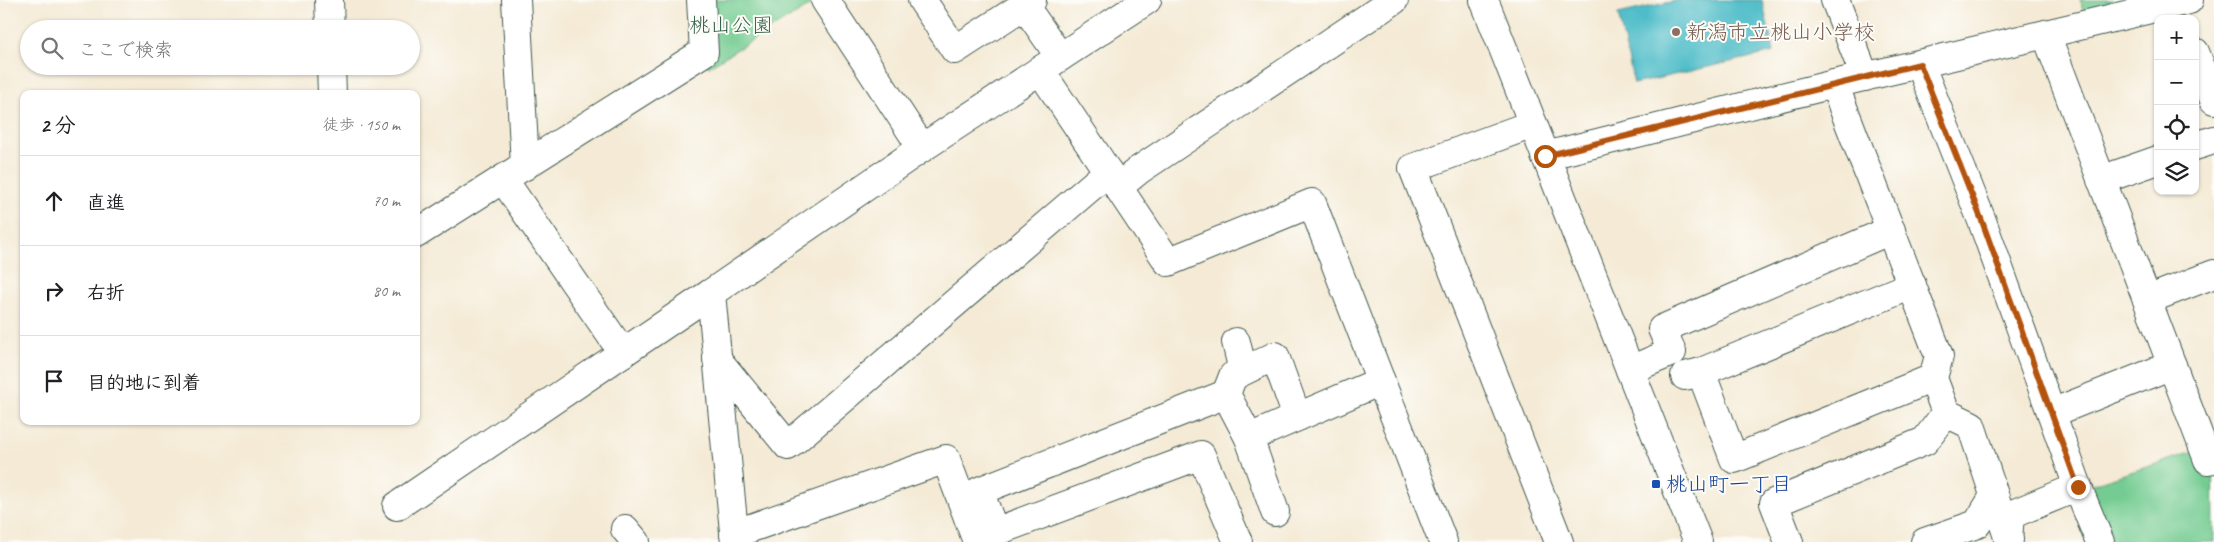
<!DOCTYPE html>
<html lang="ja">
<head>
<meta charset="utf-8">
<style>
  body { margin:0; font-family:Caveat,"Klee One",sans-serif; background:#f6f6f6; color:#202124 }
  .controls { position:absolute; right:15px; top:15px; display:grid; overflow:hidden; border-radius:10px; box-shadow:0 1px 4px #0004 }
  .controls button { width:45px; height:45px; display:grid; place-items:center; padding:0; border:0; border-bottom:1px solid #e0e0e0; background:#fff; color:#202124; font:25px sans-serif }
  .stop { position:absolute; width:15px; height:15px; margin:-11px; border:4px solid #b45309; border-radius:50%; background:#fff }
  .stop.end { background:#b45309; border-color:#fff; box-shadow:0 1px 5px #0008 }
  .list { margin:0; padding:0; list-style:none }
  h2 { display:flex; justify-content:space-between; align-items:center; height:65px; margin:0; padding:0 20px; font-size:21px }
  h2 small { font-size:16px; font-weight:400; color:#757577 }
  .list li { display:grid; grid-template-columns:32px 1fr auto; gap:15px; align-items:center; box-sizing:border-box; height:90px; padding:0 20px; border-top:1px solid #e0e0e0 }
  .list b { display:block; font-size:19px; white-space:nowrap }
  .list em { font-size:16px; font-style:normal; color:#757577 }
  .icon { flex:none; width:28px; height:28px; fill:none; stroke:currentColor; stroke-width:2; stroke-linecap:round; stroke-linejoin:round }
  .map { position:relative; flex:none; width:2214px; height:542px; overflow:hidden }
  .search { position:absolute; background:#fff; box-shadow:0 1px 4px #0004; left:20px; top:20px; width:400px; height:55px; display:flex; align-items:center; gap:12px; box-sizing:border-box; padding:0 18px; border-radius:28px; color:#757577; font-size:19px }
  .panel { position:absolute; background:#fff; box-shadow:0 1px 4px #0004; left:20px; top:90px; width:400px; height:335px; border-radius:10px }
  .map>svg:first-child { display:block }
  .green { fill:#74cc92; stroke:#4a8463 }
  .water { fill:#50bdc9; stroke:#387d7e }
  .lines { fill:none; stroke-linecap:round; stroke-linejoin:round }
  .street-casing { stroke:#3f574c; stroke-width:30 }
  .secondary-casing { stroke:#3f574c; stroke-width:30 }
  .street { stroke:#fff; stroke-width:28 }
  .secondary { stroke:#fff; stroke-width:28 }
  .route { stroke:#b45309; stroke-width:6 }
  .education-dot { fill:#8d6e63; stroke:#fdfcf7; stroke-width:2 }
  .transit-dot { fill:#1a4fb4; stroke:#fdfcf7; stroke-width:2 }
  .labels { text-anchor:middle; stroke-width:4; stroke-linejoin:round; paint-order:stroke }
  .park-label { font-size:21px; fill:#34614c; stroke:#fdfcf7 }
  .education-label { font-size:21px; fill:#785e54; stroke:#fdfcf7; text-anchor:start }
  .transit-label { font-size:21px; fill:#164399; stroke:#fdfcf7; text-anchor:start }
</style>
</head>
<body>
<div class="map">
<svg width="2214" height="542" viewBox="0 0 2214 542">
  <rect width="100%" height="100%" fill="#fdfcf7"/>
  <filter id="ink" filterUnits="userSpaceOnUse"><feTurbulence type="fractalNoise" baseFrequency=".02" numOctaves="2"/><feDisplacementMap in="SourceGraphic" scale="10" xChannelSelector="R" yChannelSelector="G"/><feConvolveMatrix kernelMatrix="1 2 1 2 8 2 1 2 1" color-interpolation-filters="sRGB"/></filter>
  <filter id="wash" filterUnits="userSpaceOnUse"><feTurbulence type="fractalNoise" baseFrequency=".0096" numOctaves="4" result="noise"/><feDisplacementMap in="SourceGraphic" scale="20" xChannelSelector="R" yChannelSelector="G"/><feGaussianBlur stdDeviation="1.12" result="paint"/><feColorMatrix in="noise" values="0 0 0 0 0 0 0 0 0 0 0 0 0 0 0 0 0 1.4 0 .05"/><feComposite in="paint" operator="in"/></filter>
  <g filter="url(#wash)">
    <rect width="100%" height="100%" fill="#f4ead5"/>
    <!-- green -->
    <g class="green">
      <path d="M704,0H819L708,67Z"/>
      <path d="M2080,0H2132L2086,22Z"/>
      <path d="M2213,446L2214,542H2106L2083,487Z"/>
    </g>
    <!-- water -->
    <path class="water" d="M1679,0H1762L1774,52L1634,84L1618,14Z"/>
  </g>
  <g filter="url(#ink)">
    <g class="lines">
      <!-- street casing -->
      <g class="street-casing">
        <g id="street">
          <path d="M329,0L330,29"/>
          <path d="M516,0L525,166"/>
          <path d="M825,0L922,148"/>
          <path d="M922,0L955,50L1032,0"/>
          <path d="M1835,0L1865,77"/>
          <path d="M1024,5L1060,57"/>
          <path d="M2046,34L2208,460L2214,459"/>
          <path d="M2195,52L2214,100"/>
          <path d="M1920,64L1982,221L2082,498L2100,542"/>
          <path d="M331,66L332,94"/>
          <path d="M1040,70L1168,262L1312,203L1443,542"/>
          <path d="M1834,84L1939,356L1933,378L1946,413L1971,425L2009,540"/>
          <path d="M1533,124L1413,168L1559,542"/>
          <path d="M2195,146L2214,140"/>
          <path d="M1545,156L1834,84L2189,0"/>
          <path d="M503,179L623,353"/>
          <path d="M2101,180L2158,160"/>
          <path d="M1118,187L1139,170L1394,0"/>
          <path d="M416,234L704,52L701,0"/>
          <path d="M2147,300L2214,274"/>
          <path d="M1236,342L1243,371"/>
          <path d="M717,359L788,446L1108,172"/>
          <path d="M1630,370L1672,352L1662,329L1891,230"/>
          <path d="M1701,372L1734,459L1933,378"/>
          <path d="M1685,376L1701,372L1912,285"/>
          <path d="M2052,413L2172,365"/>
          <path d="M1249,438L1226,394L1233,376L1275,356L1297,417"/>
          <path d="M397,506L711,293"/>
          <path d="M1275,512L1249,438L1381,381"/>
          <path d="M625,529L636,542"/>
          <path d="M995,532L979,491L1226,394"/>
          <path d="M734,534L946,459L976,539L1201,455L1238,542"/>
          <path d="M2008,540L2010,515L2078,487"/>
          <path d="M735,542L711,293L922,148L1147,0"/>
          <path d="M1789,542L1774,503L1925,441L1946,413"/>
          <path d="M1925,542L1977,524L1994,496"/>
        </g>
      </g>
      <!-- secondary casing -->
      <g class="secondary-casing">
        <path id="secondary" d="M1484,0L1698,542"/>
      </g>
      <!-- street -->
      <use href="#street" class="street"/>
      <!-- secondary -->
      <use href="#secondary" class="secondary"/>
    </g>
  </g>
  <g class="lines" filter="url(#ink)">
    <!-- route -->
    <path class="route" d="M1545,156L1920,64L1982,221L2078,487"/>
  </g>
  <!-- markers -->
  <circle class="education-dot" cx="1676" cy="32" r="5"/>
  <rect class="transit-dot" x="1651" y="479" width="10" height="10" rx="2.5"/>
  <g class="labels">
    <!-- park labels -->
    <g class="park-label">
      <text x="731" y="32">桃山公園</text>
    </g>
    <!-- education labels -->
    <g class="education-label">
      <text x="1686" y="39">新潟市立桃山小学校</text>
    </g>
    <!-- transit labels -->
    <g class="transit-label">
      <text x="1666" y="491">桃山町一丁目</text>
    </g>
  </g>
</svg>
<div class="controls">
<button>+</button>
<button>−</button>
<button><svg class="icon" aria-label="locate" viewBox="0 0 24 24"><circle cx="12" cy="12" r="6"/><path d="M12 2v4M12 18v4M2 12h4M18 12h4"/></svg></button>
<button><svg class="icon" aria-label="layers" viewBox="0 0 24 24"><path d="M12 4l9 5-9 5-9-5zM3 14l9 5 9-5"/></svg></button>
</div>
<div class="stop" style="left:1545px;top:156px"></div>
<div class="stop end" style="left:2078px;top:487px"></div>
<div class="search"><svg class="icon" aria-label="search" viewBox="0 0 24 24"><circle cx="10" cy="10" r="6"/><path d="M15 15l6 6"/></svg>ここで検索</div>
<section class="panel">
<h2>2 分<small>徒歩 · 150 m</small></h2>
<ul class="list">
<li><svg class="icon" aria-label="ahead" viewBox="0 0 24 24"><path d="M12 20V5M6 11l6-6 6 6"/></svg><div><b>直進</b></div><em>70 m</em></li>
<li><svg class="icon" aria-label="right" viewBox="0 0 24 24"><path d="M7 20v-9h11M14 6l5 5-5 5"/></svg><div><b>右折</b></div><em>80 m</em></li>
<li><svg class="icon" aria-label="arrive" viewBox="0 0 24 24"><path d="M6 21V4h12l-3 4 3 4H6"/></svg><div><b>目的地に到着</b></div></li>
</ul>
</section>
</div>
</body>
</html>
